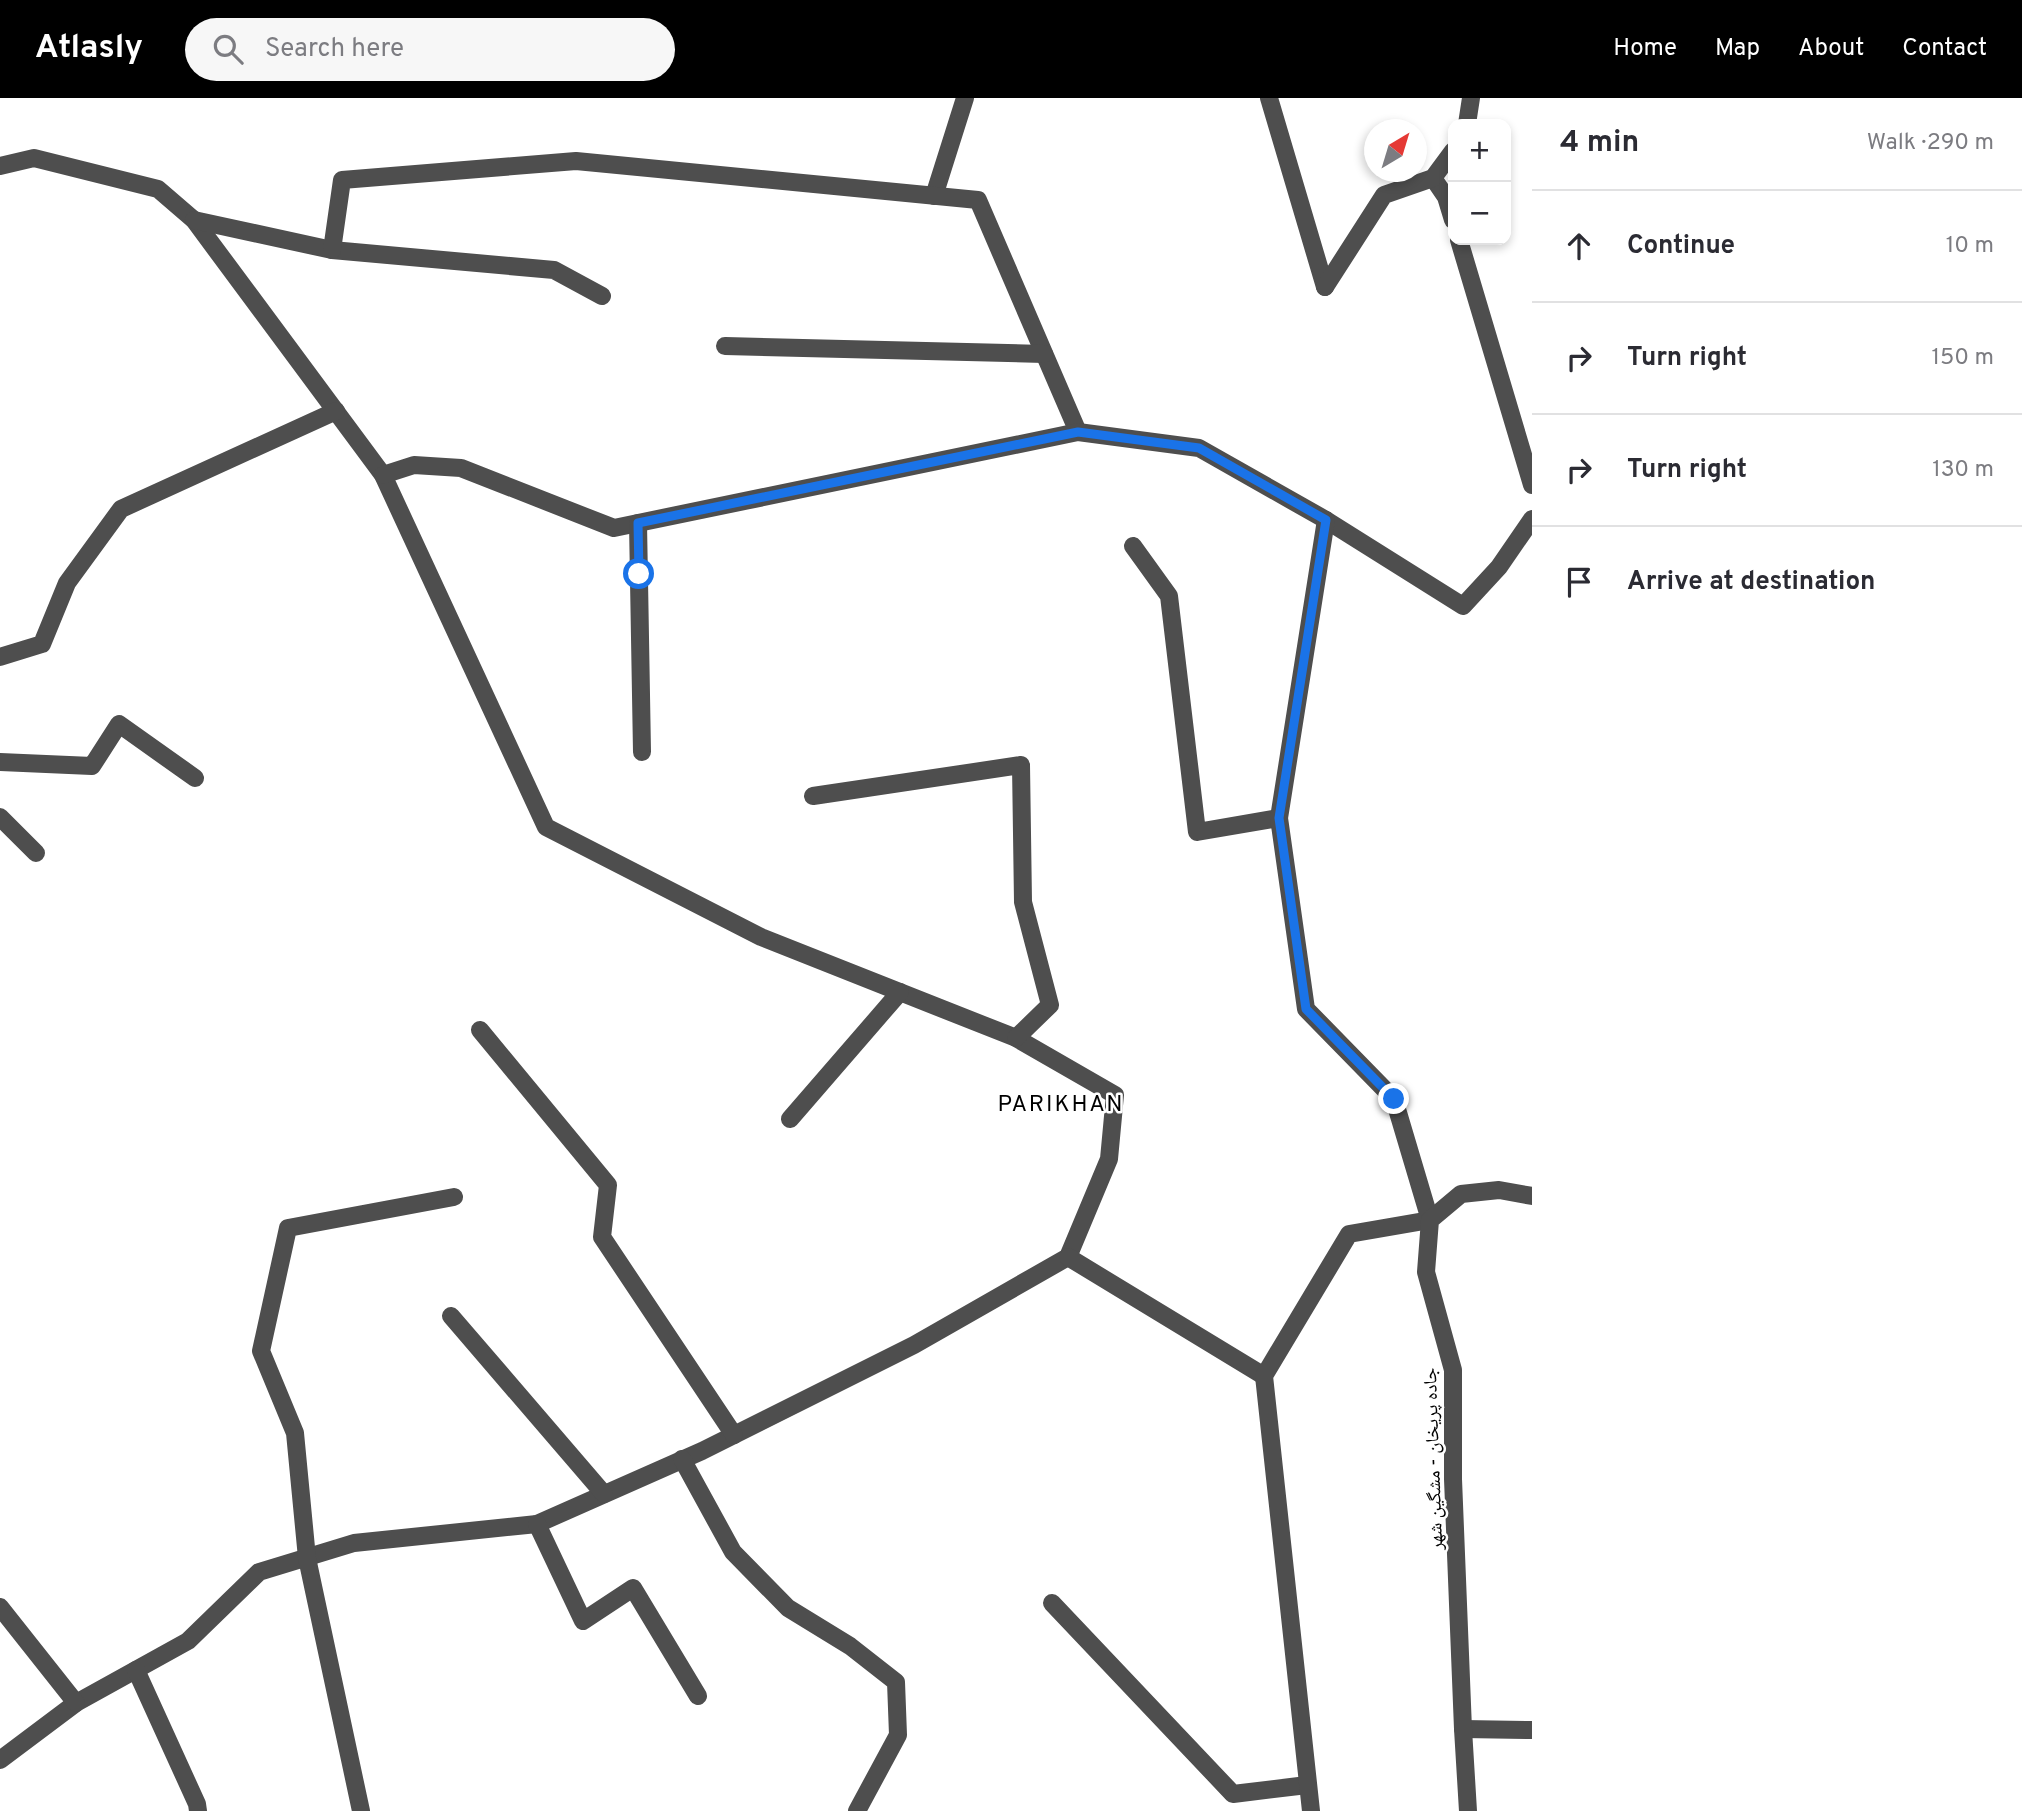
<!DOCTYPE html>
<html lang="en">
<head>
<meta charset="utf-8">
<style>
  body { margin:0; font-family:Overpass,"Noto Naskh Arabic",sans-serif; background:#f7f7f7; color:#2b2b33 }
  .controls { position:absolute; right:21px; top:21px; display:grid; overflow:hidden; border-radius:14px; box-shadow:0 4px 10px #0003 }
  .controls button { width:63px; height:63px; display:grid; place-items:center; padding:0; border:0; border-bottom:2px solid #e1e1e2; background:#fff; color:#2b2b33; font:35px sans-serif }
  .compass { position:absolute; left:1364px; top:21px; width:63px; height:63px; border-radius:50%; background:#fff; box-shadow:0 4px 10px #0003; rotate:38deg }
  .stop { position:absolute; width:21px; height:21px; margin:-16px; border:5px solid #1a73e8; border-radius:50%; background:#fff }
  .stop.end { background:#1a73e8; border-color:#fff; box-shadow:0 2px 7px #0008 }
  .list { margin:0; padding:0; list-style:none }
  h2 { display:flex; justify-content:space-between; align-items:center; height:91px; margin:0; padding:0 28px; font-size:30px }
  h2 small { font-size:23px; font-weight:400; color:#7c7c81 }
  .list li { display:grid; grid-template-columns:46px 1fr auto; gap:21px; align-items:center; box-sizing:border-box; height:112px; padding:0 28px; border-top:2px solid #e1e1e2 }
  .list b { display:block; font-size:26px; white-space:nowrap }
  .list em { font-size:23px; font-style:normal; color:#7c7c81 }
  .icon { flex:none; width:38px; height:38px; fill:none; stroke:currentColor; stroke-width:2; stroke-linecap:round; stroke-linejoin:round }
  .map { position:relative; flex:none; width:1532px; height:1713px; overflow:hidden }
  header { display:flex; align-items:center; gap:42px; box-sizing:border-box; height:98px; padding:0 35px; background:#000; color:#fff }
  header strong { font-size:33px }
  nav { display:flex; gap:38px; margin-inline-start:auto; font-size:24px }
  .search { width:490px; height:63px; background:#f7f7f7; display:flex; align-items:center; gap:18px; box-sizing:border-box; padding:0 24px; border-radius:38px; color:#7c7c81; font-size:26px }
  main { display:flex }
  aside { flex:1; background:#fff }
  .map>svg:first-child { display:block }
  .lines { fill:none; stroke-linecap:round; stroke-linejoin:round }
  .minor { stroke:#4e4e4e; stroke-width:18 }
  .route { stroke:#1a73e8; stroke-width:9 }
  .labels { text-anchor:middle; stroke-width:5; stroke-linejoin:round; paint-order:stroke }
  .street-label { font-size:19px; fill:#000; stroke:#fff }
  .quarter-label { font-size:23px; letter-spacing:2px; fill:#000; stroke:#fff }
</style>
</head>
<body>
<header>
<strong>Atlasly</strong>
<div class="search"><svg class="icon" aria-label="search" viewBox="0 0 24 24"><circle cx="10" cy="10" r="6"/><path d="M15 15l6 6"/></svg>Search here</div>
<nav><a>Home</a><a>Map</a><a>About</a><a>Contact</a></nav>
</header>
<main>
<div class="map">
<svg width="1532" height="1713" viewBox="0 0 1532 1713">
  <rect width="100%" height="100%" fill="#fff"/>
  <g class="lines">
    <!-- minor -->
    <g class="minor">
      <path d="M1269,0L1325,189"/>
      <path d="M1467,26L1471,0"/>
      <path d="M0,68L34,60L158,91L194,122L383,377L546,729L761,839L1016,940L1115,997L1109,1061L1068,1159L914,1247L702,1353L537,1426L354,1445L259,1474L188,1543L76,1605L0,1662"/>
      <path d="M1433,80L1446,99L1453,122"/>
      <path d="M934,98L965,0"/>
      <path d="M194,122L332,152L554,172L602,198"/>
      <path d="M1459,142L1532,387"/>
      <path d="M332,152L342,82L576,63L978,102L1078,334"/>
      <path d="M1325,189L1384,97L1433,80L1453,53"/>
      <path d="M725,248L1044,256"/>
      <path d="M383,377L414,367L461,370L614,430L1078,334L1199,350L1326,422L1463,508L1499,469L1532,421"/>
      <path d="M638,425L642,654"/>
      <path d="M1133,448L1169,498L1197,734L1279,720"/>
      <path d="M0,559L42,546L67,485L121,411L336,313"/>
      <path d="M0,664L92,668L119,626L195,680"/>
      <path d="M813,698L1021,667L1023,804L1050,907L1016,940"/>
      <path d="M0,719L36,755"/>
      <path d="M480,932L608,1087L602,1139L734,1337"/>
      <path d="M790,1021L900,894"/>
      <path d="M1068,1159L1264,1278"/>
      <path d="M451,1218L604,1396"/>
      <path d="M682,1361L733,1454L788,1510L850,1548L896,1584L898,1637L857,1713"/>
      <path d="M537,1426L583,1523L633,1490L698,1598"/>
      <path d="M1052,1505L1233,1696L1307,1687"/>
      <path d="M0,1509L76,1605"/>
      <path d="M136,1572L197,1706L198,1713"/>
      <path d="M1463,1631L1532,1632"/>
      <path d="M361,1713L307,1460L295,1335L261,1253L288,1130L454,1099"/>
      <path d="M1311,1713L1264,1278L1349,1136L1430,1122L1394,1001L1306,911L1279,720L1326,422"/>
      <path d="M1468,1713L1463,1631L1453,1381V1272L1426,1174L1430,1122L1461,1096L1499,1092L1532,1098"/>
    </g>
  </g>
  <g class="lines">
    <!-- route -->
    <path class="route" d="M639,476L638,425L1078,334L1199,350L1326,422L1279,720L1306,911L1394,1001"/>
  </g>
  <g class="labels">
    <!-- street labels -->
    <g class="street-label">
      <text transform="translate(1432 1361) rotate(-92)" y="7">جاده پریخان - مشگین شهر</text>
    </g>
    <!-- quarter labels -->
    <g class="quarter-label">
      <text x="1061" y="1013">PARIKHAN</text>
    </g>
  </g>
</svg>
<div class="controls">
<button>+</button>
<button>−</button>
</div>
<svg class="compass" viewBox="-18 -18 36 36"><path d="M0-13l5 13h-10z" fill="#e53935"/><path d="M0 13l5-13h-10z" fill="#7c7c81"/></svg>
<div class="stop" style="left:639px;top:476px"></div>
<div class="stop end" style="left:1394px;top:1001px"></div>
</div>
<aside>
<h2>4 min<small>Walk · 290 m</small></h2>
<ul class="list">
<li><svg class="icon" aria-label="ahead" viewBox="0 0 24 24"><path d="M12 20V5M6 11l6-6 6 6"/></svg><div><b>Continue</b></div><em>10 m</em></li>
<li><svg class="icon" aria-label="right" viewBox="0 0 24 24"><path d="M7 20v-9h11M14 6l5 5-5 5"/></svg><div><b>Turn right</b></div><em>150 m</em></li>
<li><svg class="icon" aria-label="right" viewBox="0 0 24 24"><path d="M7 20v-9h11M14 6l5 5-5 5"/></svg><div><b>Turn right</b></div><em>130 m</em></li>
<li><svg class="icon" aria-label="arrive" viewBox="0 0 24 24"><path d="M6 21V4h12l-3 4 3 4H6"/></svg><div><b>Arrive at destination</b></div></li>
</ul>
</aside>
</main>
</body>
</html>
